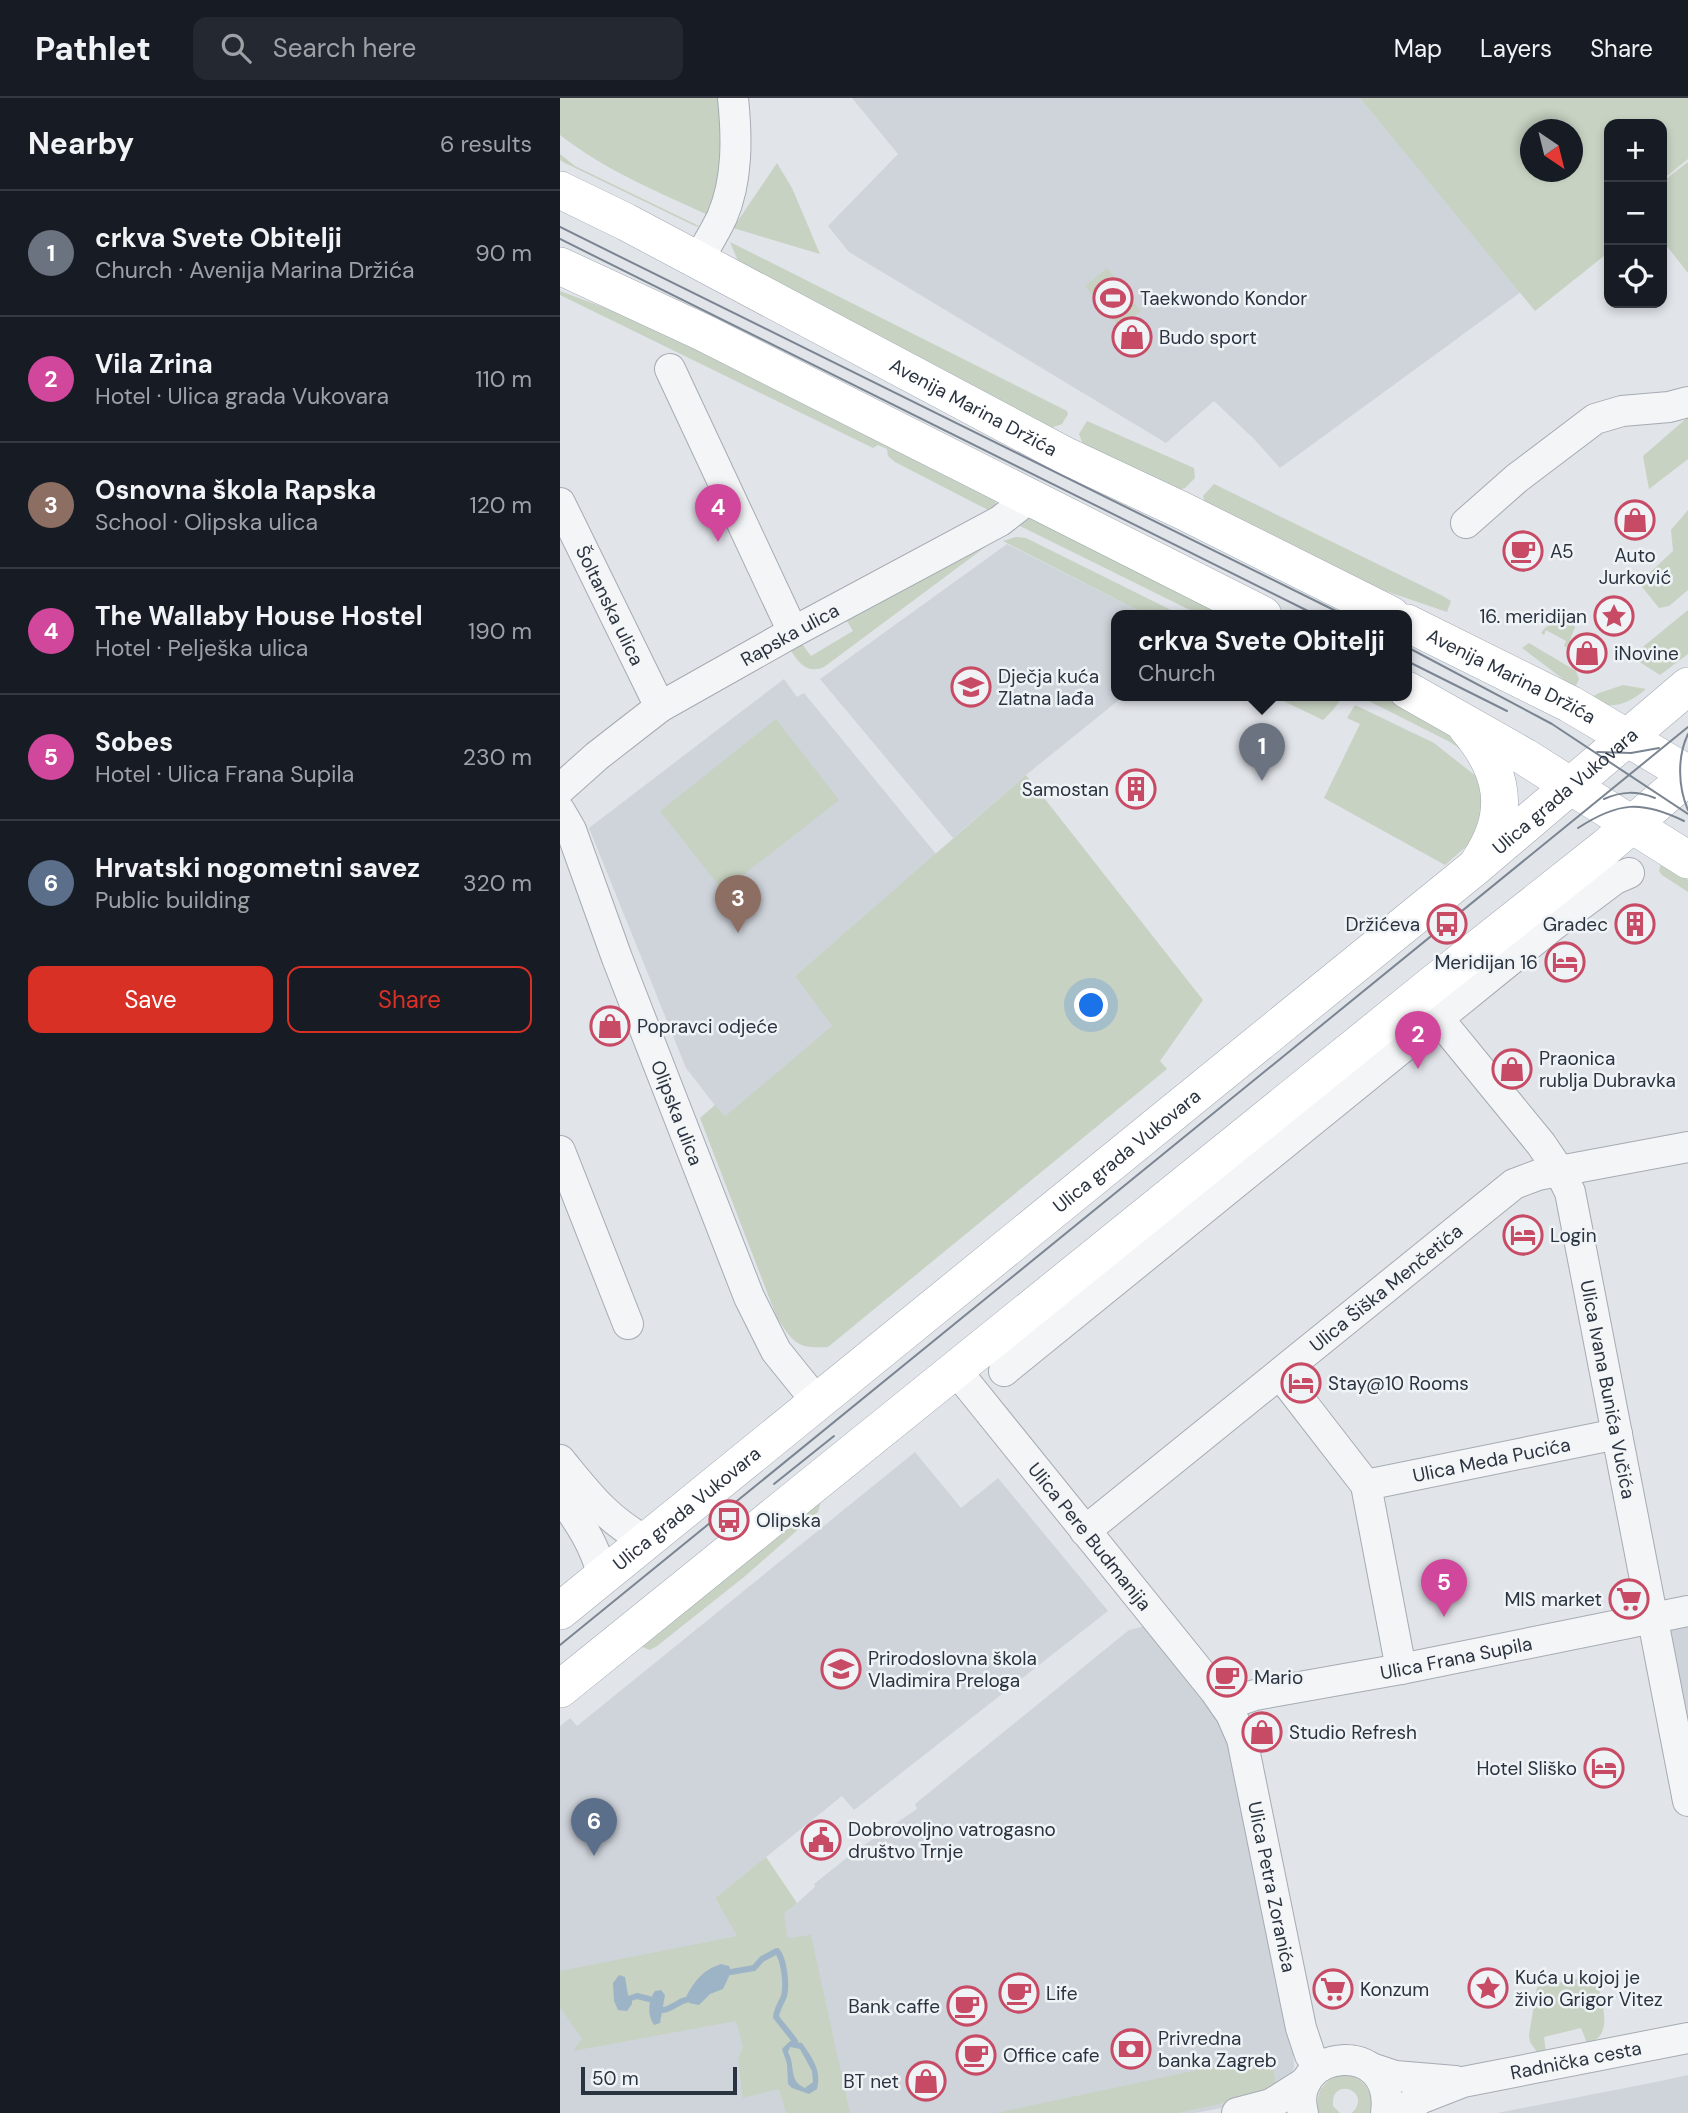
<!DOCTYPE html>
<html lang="en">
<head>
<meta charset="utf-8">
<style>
  body { margin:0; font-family:"DM Sans",sans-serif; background:#242831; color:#f1f3f6 }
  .controls { position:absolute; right:21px; top:21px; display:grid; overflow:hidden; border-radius:14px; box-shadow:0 4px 10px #0003 }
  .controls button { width:63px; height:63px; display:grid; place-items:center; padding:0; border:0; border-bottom:2px solid #363941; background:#171b24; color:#f1f3f6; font:35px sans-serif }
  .compass { position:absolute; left:960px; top:21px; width:63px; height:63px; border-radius:50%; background:#171b24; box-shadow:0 4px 10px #0003; rotate:145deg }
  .scale { position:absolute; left:21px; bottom:18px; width:156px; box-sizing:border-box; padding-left:7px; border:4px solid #2a3340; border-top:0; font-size:19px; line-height:24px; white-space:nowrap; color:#2a3340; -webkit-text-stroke:5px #f0f3f6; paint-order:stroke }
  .you { position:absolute; left:532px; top:908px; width:24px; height:24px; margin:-18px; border:5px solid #fff; border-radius:50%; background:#1a73e8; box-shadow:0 0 0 10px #1a73e833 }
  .badge { display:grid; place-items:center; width:46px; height:46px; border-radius:50%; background:#d93025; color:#fff; font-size:23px; font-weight:700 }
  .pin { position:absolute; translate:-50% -58px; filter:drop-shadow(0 2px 4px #0008) }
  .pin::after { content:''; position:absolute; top:37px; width:24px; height:21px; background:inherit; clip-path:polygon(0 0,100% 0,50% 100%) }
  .popup { position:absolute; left:551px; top:512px; width:301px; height:91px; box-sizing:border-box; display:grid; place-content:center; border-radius:14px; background:#171b24; filter:drop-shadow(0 2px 5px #0005); font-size:23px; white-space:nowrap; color:#9ea1a6 }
  .popup b { font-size:26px; color:#f1f3f6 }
  .popup::after { content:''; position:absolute; left:50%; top:100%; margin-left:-14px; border:14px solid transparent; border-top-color:#171b24 }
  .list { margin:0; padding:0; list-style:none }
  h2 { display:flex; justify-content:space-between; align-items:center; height:91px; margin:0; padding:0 28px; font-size:30px }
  h2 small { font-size:23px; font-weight:400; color:#9ea1a6 }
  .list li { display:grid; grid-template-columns:46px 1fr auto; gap:21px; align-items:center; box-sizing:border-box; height:126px; padding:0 28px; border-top:2px solid #363941 }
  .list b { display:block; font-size:26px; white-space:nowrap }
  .list p { margin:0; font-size:23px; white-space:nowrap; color:#9ea1a6 }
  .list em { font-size:23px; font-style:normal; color:#9ea1a6 }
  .actions { display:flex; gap:14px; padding:21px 28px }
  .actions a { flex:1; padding:16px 0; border:2px solid #d93025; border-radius:14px; text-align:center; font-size:24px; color:#d93025 }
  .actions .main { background:#d93025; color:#fff }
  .icon { flex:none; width:38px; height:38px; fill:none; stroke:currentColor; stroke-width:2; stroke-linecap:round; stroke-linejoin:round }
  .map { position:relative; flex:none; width:1128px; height:2015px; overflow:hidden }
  header { display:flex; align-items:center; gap:42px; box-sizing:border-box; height:98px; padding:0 35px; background:#171b24; border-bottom:2px solid #363941 }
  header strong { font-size:33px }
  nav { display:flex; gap:38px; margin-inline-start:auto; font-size:24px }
  .search { width:490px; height:63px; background:#242831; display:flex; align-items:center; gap:18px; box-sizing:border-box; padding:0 24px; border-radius:14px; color:#9ea1a6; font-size:26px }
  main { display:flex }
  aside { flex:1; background:#171b24 }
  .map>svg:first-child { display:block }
  .built { fill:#cfd4db }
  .green { fill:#c7d2c2; fill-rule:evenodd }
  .water { fill:#9db4c7; fill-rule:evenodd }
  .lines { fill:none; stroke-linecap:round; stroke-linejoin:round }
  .stream { stroke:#9db4c7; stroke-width:6 }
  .minor-casing { stroke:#a6abb3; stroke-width:32 }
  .major-casing { stroke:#a1aab4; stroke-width:38 }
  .minor { stroke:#f3f5f7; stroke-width:30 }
  .major { stroke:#fff; stroke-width:37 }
  .tram { stroke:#7b8592; stroke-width:2 }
  .labels { text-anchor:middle; stroke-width:5; stroke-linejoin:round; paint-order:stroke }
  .poi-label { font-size:19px; fill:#2a3340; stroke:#f0f3f6; text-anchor:start }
  .street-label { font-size:19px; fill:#2a3340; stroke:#f0f3f6 }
</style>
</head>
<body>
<header>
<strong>Pathlet</strong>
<div class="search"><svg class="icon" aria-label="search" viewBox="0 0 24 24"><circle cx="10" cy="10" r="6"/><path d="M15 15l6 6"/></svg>Search here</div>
<nav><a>Map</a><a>Layers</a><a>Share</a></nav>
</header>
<main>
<aside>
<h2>Nearby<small>6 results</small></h2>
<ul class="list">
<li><span class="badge" style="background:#6b7280">1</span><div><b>crkva Svete Obitelji</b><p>Church · Avenija Marina Držića</p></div><em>90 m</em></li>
<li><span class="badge" style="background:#d1479c">2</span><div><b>Vila Zrina</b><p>Hotel · Ulica grada Vukovara</p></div><em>110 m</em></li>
<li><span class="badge" style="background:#8d6e63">3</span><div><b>Osnovna škola Rapska</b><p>School · Olipska ulica</p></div><em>120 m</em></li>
<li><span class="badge" style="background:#d1479c">4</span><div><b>The Wallaby House Hostel</b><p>Hotel · Pelješka ulica</p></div><em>190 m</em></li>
<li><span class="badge" style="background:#d1479c">5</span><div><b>Sobes</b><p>Hotel · Ulica Frana Supila</p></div><em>230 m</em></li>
<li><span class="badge" style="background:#5c6f8a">6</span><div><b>Hrvatski nogometni savez</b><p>Public building</p></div><em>320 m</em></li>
</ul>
<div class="actions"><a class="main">Save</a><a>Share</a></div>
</aside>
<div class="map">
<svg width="1128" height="2015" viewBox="0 0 1128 2015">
  <rect width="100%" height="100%" fill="#e1e4e9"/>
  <!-- built -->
  <g class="built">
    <path d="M292,0H800L961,194L720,370L694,341L654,303L606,345L289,154L268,128L338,56Z"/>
    <path d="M447,446L587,517H557V597H565L466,677L393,740L260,581Z"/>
    <path d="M224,581L237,599L244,595L376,756L235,878L273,928L164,1019L126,970L29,730Z"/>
    <path d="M355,1354L401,1410L438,1380L548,1513L294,1712L282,1698L155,1800L177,1837L237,1805L255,1789L254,1786L294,1754L357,1711L355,1706L569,1532L585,1528L671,1632L733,1953L734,1968L732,1977L703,2002L635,2015H0V1628L10,1620L17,1628Z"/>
    <path d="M1128,1526V1649L1102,1532Z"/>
    <path d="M1128,1977V2015H937L1101,1983Z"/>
  </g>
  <!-- green -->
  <g class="green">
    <path d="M0,0H161V78L152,119C99,94 46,73 0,37Z"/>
    <path d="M800,0H1128V61L1102,82V26H1049V154L975,213ZM970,32H1012V74H970Z"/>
    <path d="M0,56L15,68L141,129L135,128L5,65L0,62Z"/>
    <path d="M1128,64V175L1102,142V84Z"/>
    <path d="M217,65L232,90L260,156L173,130Z"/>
    <path d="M170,144L507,313L508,316L502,326L491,330L178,163Z"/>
    <path d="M547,170L581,213L560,229L525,188Z"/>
    <path d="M0,193L91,227L435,400L436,405L432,414L335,364L328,358L327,351L318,347L313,350L0,197Z"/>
    <path d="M1128,319V361L1089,391L1083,358Z"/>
    <path d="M527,323L634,370L635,380L625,390L618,392L523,346L519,336Z"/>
    <path d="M654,386L881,497L891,503L887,514L811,488L645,405L643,398Z"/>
    <path d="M1128,412V492L1109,508L1099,510L1079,485L1113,453L1111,432Z"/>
    <path d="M472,420L658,514L659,517H640L456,426Z"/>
    <path d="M456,439L466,440L621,517H587L443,443Z"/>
    <path d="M432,444L264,569C245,577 237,562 228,548L239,542L251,558L293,533L284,518Z"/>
    <path d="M1128,512V556L1100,577L1078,563L1073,557Z"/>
    <path d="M1004,519L1009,520L1015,529L1010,542L1017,547L1026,538L1039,558L1026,559L1004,548L1006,543L986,532L984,537L981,535L985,530Z"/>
    <path d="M969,545L1016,573L1019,581L1015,590L962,550Z"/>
    <path d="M1063,587L1086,591C1067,607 1051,613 1028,601L1039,595Z"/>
    <path d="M711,597H779L781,601L773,612L763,622Z"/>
    <path d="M828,597L903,641L900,651L890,644L799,598Z"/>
    <path d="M795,607L874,645L917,679L926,707L910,745L885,767L764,700L800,626L787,620Z"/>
    <path d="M216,621L279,702L163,793L100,713Z"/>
    <path d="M466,677L643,902L600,963L607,971L268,1249C237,1251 234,1245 217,1220L140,1020L155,1007L165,1018L272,928L235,878Z"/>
    <path d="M1101,766L1128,782V794L1102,777L1099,773Z"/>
    <path d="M261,1403L258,1414L249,1422L184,1479L97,1548L90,1552L82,1549L247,1412Z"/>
    <path d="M206,1759L237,1805L224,1815L228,1840L251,1837L290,2015H226L219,1991L183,2000L178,1961L183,1949L176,1923L13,1953L22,1941L0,1909V1873L177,1838L155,1800Z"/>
    <path d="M1035,1877C1040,1898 1057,1939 1027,1945L1021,1930L984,1939L986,1955L977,1954L970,1944L969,1937L977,1889Z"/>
    <path d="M689,1961L703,1963L714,1973L715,1987L705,1996L618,2015H436Z"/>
    <path d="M780,1977C803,1977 815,1993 810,2015H792C814,1993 770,1977 773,2008L780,2015H759C754,1997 762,1983 780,1977Z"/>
  </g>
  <!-- water -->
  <g class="water">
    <path d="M161,1866L169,1868L171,1874L163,1891L150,1896L139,1907L129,1905L126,1899C135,1882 143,1872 161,1866Z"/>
    <path d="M59,1877L65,1879L68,1897L72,1901V1906L67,1913L58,1912L54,1903L53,1885Z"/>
    <path d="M101,1892L105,1897L100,1925L94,1927C87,1917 88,1902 95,1893Z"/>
    <path d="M230,1943L242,1945C252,1960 262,1972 257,1991L249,1996L232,1990L228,1986L227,1966L222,1951ZM230,1949L240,1951L252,1973L253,1984L245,1990C228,1983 236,1968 228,1954Z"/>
  </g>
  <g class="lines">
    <!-- stream -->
    <g class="stream">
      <path d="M171,1874L194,1870L202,1861L217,1853C224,1861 227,1887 224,1898C221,1906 217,1910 216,1919L235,1943"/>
      <path d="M71,1900L77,1898L89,1901"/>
      <path d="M103,1912C112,1911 117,1904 126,1902"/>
    </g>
    <!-- minor casing -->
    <g class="minor-casing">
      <g id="minor">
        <path d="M138,162C146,148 155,134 162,119C178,82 177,39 173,0"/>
        <path d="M110,271L233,534"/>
        <path id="s1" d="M0,405L100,609"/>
        <path d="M906,425L957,380L1035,321L1062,313L1109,309L1128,304"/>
        <path id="s2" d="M0,691L37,658L100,609L233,534L440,423L471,399"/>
        <path id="s3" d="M0,713L11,732L57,860L189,1199L216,1253L258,1305"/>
        <path id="s4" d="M878,920L981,1046L1000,1074L1010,1094L1128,1703"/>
        <path d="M0,1053L68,1226"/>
        <path id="s5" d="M395,1271L655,1593L671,1616L682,1641L741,1930L750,1957L759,1969"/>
        <path d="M444,1273L991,829L1055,781L1069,775"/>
        <path d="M720,1276L806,1387L841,1571"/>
        <path d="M0,1362C28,1396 46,1421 86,1443"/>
        <path id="s6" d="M806,1387L1057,1336"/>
        <path d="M0,1398C20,1424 34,1446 43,1478"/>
        <path id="s7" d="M525,1433L954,1086L978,1077L1128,1049"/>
        <path id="s8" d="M665,1607L695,1597L841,1571L1128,1513"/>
        <path d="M811,1970L835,1978L895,1983"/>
        <path d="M677,2015L711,2006L746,1984"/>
        <path d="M743,2015C726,1951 836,1938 826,2015"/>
        <path id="s9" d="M836,2015L862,2000L903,1984L1128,1940"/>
      </g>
    </g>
    <!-- major casing -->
    <g class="major-casing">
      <g id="major">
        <path id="s10" d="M0,92L66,124L506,358L623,413L831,517"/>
        <path d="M0,168L142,234L703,517"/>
        <path id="s11" d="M847,525L1010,606L1128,676"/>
        <path d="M847,592L965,659L1128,762"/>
        <path d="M907,630C943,672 952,714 920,762"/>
        <path id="s12" d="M0,1513L914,770L1128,588"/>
        <path d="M0,1591L873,886L1046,749L1128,678"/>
      </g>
    </g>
    <!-- minor -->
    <use href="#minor" class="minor"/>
    <!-- major -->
    <use href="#major" class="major"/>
    <!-- tram -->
    <g class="tram">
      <path d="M0,129L784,517"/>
      <path d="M0,141L756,517"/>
      <path d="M847,549L992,626L1128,716"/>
      <path d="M847,563L947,613"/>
      <path d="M1128,636C1117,659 1118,689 1128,712"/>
      <path d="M1037,654L1071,655L1099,650"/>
      <path d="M1044,701C1062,693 1077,693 1095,700"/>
      <path d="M1018,730C1058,704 1081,702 1124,723"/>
      <path d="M214,1386L274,1338"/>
      <path d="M0,1547L1128,629"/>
    </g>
  </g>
  <!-- icons -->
  <defs>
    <g id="stadium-ring" transform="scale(2.0125)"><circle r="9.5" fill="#f0f3f6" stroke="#c84b66" stroke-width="1.5"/><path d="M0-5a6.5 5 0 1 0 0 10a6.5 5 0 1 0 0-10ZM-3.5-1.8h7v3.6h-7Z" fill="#c84b66"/></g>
    <g id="shop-ring" transform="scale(2.0125)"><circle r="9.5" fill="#f0f3f6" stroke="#c84b66" stroke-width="1.5"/><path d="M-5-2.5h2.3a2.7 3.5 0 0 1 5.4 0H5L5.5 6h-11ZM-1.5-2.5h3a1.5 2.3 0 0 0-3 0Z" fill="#c84b66"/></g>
    <g id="cafe-ring" transform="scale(2.0125)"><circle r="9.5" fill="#f0f3f6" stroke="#c84b66" stroke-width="1.5"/><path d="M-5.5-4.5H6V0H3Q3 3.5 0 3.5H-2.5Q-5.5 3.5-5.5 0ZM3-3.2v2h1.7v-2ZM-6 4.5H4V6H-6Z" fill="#c84b66"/></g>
    <g id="sight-ring" transform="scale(2.0125)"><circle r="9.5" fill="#f0f3f6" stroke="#c84b66" stroke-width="1.5"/><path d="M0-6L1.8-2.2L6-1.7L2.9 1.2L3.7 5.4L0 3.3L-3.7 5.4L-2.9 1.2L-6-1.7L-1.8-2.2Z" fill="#c84b66"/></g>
    <g id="school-ring" transform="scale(2.0125)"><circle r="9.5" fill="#f0f3f6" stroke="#c84b66" stroke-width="1.5"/><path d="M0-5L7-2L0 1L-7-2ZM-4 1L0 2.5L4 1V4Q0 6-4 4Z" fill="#c84b66"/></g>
    <g id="building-ring" transform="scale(2.0125)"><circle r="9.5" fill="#f0f3f6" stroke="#c84b66" stroke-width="1.5"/><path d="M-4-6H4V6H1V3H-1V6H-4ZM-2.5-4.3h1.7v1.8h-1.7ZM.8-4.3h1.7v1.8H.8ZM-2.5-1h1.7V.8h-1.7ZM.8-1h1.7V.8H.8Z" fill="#c84b66"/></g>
    <g id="bus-ring" transform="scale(2.0125)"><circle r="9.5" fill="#f0f3f6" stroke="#c84b66" stroke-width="1.5"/><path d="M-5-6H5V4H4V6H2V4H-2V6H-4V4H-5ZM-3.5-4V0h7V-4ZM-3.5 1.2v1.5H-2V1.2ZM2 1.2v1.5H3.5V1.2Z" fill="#c84b66"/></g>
    <g id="hotel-ring" transform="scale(2.0125)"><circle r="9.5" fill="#f0f3f6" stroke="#c84b66" stroke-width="1.5"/><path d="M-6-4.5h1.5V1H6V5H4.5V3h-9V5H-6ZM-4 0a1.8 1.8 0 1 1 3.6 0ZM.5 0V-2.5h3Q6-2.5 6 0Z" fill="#c84b66"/></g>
    <g id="supermarket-ring" transform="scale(2.0125)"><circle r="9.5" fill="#f0f3f6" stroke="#c84b66" stroke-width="1.5"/><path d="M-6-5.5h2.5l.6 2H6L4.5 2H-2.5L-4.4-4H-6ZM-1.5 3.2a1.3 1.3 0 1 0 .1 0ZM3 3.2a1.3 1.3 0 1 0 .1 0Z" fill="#c84b66"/></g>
    <g id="civic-ring" transform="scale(2.0125)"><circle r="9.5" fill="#f0f3f6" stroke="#c84b66" stroke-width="1.5"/><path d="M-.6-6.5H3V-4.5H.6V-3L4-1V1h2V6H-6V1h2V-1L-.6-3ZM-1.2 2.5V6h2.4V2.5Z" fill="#c84b66"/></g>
    <g id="bank-ring" transform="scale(2.0125)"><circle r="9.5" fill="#f0f3f6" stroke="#c84b66" stroke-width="1.5"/><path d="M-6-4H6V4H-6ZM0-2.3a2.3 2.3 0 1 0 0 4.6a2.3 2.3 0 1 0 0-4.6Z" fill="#c84b66"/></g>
  </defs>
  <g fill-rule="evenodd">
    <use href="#stadium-ring" x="553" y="200"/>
    <use href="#shop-ring" x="572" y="239"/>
    <use href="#shop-ring" x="1075" y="422"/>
    <use href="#cafe-ring" x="963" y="453"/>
    <use href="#sight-ring" x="1054" y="518"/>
    <use href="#shop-ring" x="1027" y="555"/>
    <use href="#school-ring" x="411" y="589"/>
    <use href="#building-ring" x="576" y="691"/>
    <use href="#bus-ring" x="887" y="826"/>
    <use href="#building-ring" x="1075" y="826"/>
    <use href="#hotel-ring" x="1005" y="864"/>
    <use href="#shop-ring" x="50" y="928"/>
    <use href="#shop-ring" x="952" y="971"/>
    <use href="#hotel-ring" x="963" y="1137"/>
    <use href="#hotel-ring" x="741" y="1285"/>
    <use href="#bus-ring" x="169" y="1422"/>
    <use href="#supermarket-ring" x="1069" y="1501"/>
    <use href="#school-ring" x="281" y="1571"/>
    <use href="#cafe-ring" x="667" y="1579"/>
    <use href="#shop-ring" x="702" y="1634"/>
    <use href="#hotel-ring" x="1044" y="1670"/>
    <use href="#civic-ring" x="261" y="1742"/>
    <use href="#sight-ring" x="928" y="1890"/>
    <use href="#supermarket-ring" x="773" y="1891"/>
    <use href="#cafe-ring" x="459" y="1895"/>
    <use href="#cafe-ring" x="407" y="1908"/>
    <use href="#bank-ring" x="571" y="1951"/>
    <use href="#cafe-ring" x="416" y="1957"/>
    <use href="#shop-ring" x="366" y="1983"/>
  </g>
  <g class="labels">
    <!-- poi labels -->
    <g class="poi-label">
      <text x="580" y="207">Taekwondo Kondor</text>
      <text x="599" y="246">Budo sport</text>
      <text x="990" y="460">A5</text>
      <text x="1075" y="464" text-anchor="middle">Auto<tspan x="1075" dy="22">Jurković</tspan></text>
      <text x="1027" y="525" text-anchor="end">16. meridijan</text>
      <text x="1054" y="562">iNovine</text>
      <text x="438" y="585">Dječja kuća<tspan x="438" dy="22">Zlatna lađa</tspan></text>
      <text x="549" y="698" text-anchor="end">Samostan</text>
      <text x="860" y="833" text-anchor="end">Držićeva</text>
      <text x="1048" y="833" text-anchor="end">Gradec</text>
      <text x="978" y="871" text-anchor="end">Meridijan 16</text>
      <text x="77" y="935">Popravci odjeće</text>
      <text x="979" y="967">Praonica<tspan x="979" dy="22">rublja Dubravka</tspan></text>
      <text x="990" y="1144">Login</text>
      <text x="768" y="1292">Stay@10 Rooms</text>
      <text x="196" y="1429">Olipska</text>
      <text x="1042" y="1508" text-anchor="end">MIS market</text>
      <text x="308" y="1567">Prirodoslovna škola<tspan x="308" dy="22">Vladimira Preloga</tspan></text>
      <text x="694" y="1586">Mario</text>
      <text x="729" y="1641">Studio Refresh</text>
      <text x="1017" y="1677" text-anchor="end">Hotel Sliško</text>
      <text x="288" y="1738">Dobrovoljno vatrogasno<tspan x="288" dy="22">društvo Trnje</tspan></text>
      <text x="955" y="1886">Kuća u kojoj je<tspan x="955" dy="22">živio Grigor Vitez</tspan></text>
      <text x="800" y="1898">Konzum</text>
      <text x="486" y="1902">Life</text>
      <text x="380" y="1915" text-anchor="end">Bank caffe</text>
      <text x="598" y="1947">Privredna<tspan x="598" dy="22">banka Zagreb</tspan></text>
      <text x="443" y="1964">Office cafe</text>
      <text x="339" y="1990" text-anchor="end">BT net</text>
    </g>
    <!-- street labels -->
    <g class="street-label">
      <text dy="7" stroke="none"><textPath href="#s10" startOffset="467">Avenija Marina Držića</textPath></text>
      <text dy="7" stroke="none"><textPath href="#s1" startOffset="114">Šoltanska ulica</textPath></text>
      <text dy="7" stroke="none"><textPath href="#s2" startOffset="278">Rapska ulica</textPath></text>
      <text dy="7" stroke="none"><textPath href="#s11" startOffset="117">Avenija Marina Držića</textPath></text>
      <text dy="7" stroke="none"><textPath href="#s12" startOffset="1297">Ulica grada Vukovara</textPath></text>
      <text dy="7" stroke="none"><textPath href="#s3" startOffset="324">Olipska ulica</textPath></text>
      <text dy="7" stroke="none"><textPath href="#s12" startOffset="730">Ulica grada Vukovara</textPath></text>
      <text dy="7" stroke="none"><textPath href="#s7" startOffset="387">Ulica Šiška Menčetića</textPath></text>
      <text dy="7" stroke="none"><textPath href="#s4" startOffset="420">Ulica Ivana Bunića Vučića</textPath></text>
      <text dy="7" stroke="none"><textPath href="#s6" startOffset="128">Ulica Meda Pucića</textPath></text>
      <text dy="7" stroke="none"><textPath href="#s12" startOffset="163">Ulica grada Vukovara</textPath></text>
      <text dy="7" stroke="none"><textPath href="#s5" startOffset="215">Ulica Pere Budmanija</textPath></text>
      <text dy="7" stroke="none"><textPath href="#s8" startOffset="236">Ulica Frana Supila</textPath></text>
      <text dy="7" stroke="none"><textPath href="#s5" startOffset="620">Ulica Petra Zoranića</textPath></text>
      <text dy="7" stroke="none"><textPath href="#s9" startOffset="189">Radnička cesta</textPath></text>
    </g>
  </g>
</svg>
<div class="controls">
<button>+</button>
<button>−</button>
<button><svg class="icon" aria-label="locate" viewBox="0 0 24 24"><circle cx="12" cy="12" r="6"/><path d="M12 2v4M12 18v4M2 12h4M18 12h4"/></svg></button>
</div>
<svg class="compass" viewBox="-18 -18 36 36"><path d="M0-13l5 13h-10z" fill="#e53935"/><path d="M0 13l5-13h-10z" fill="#9ea1a6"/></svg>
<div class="scale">50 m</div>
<div class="you"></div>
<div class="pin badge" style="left:702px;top:683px;background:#6b7280">1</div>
<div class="popup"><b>crkva Svete Obitelji</b>Church</div>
<div class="pin badge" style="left:858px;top:971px;background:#d1479c">2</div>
<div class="pin badge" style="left:178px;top:835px;background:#8d6e63">3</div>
<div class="pin badge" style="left:158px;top:444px;background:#d1479c">4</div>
<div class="pin badge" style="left:884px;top:1519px;background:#d1479c">5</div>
<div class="pin badge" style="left:34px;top:1758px;background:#5c6f8a">6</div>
</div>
</main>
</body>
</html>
